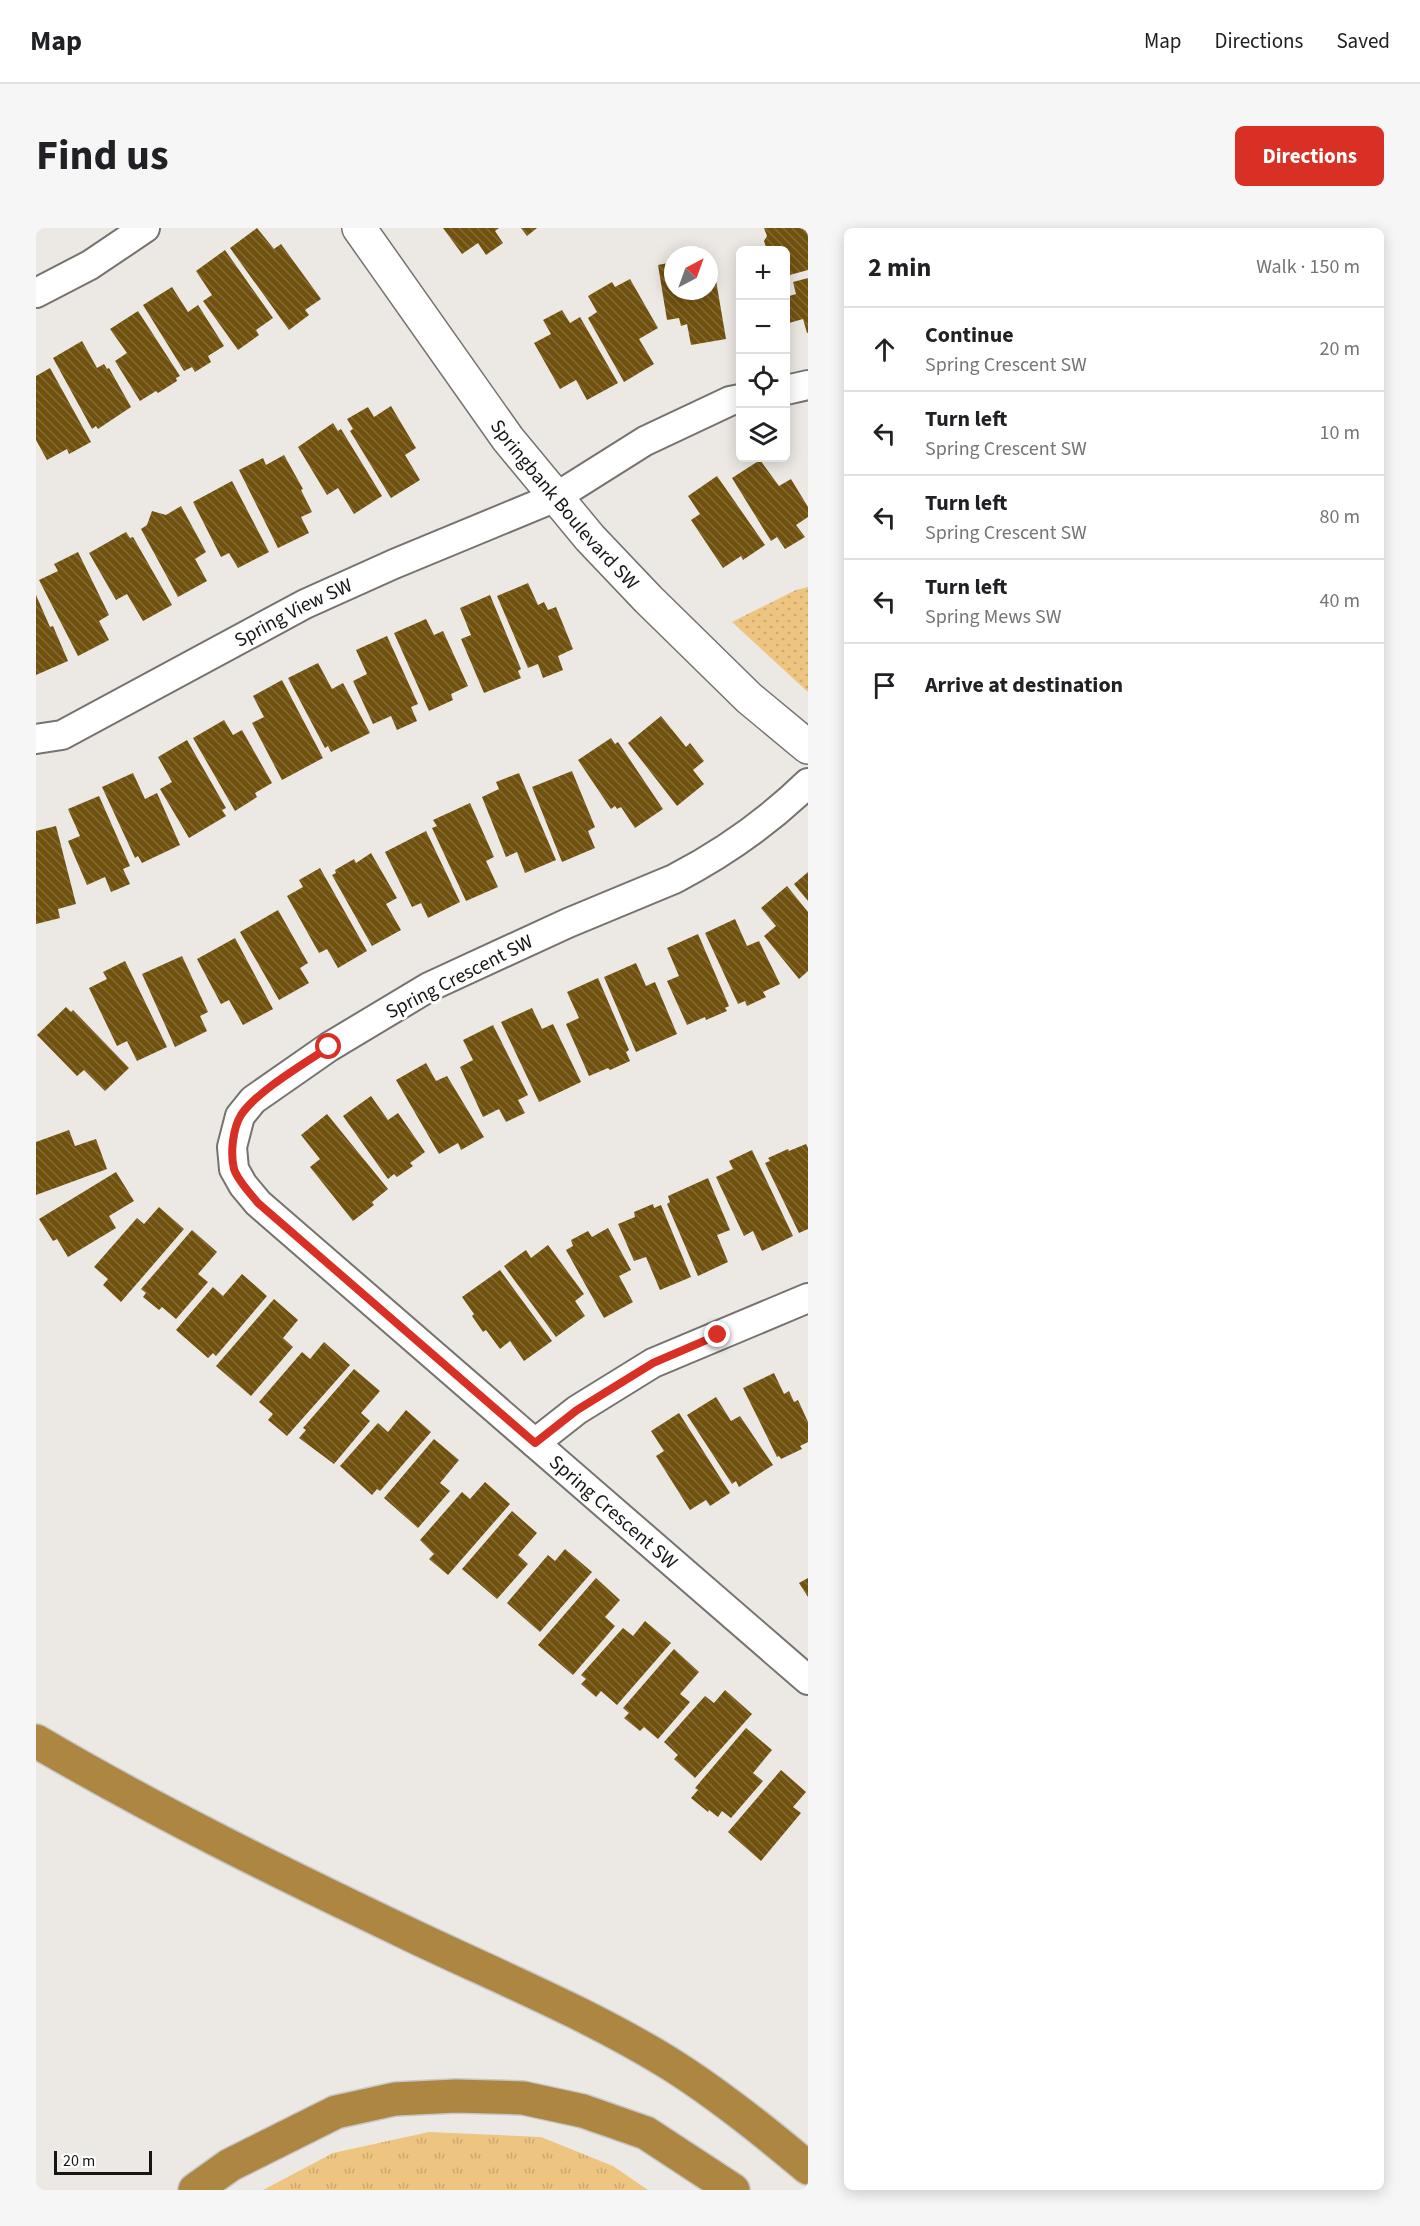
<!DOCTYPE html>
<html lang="en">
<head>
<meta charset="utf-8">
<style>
  body { margin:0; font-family:"Source Sans 3",sans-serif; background:#f6f6f6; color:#202124 }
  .controls { position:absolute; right:18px; top:18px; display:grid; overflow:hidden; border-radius:9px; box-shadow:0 3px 15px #0003 }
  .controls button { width:54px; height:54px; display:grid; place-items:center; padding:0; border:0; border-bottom:2px solid #e0e0e0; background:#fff; color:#202124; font:30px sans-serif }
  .compass { position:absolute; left:628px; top:18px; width:54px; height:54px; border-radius:50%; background:#fff; box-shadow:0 3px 15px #0003; rotate:41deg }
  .scale { position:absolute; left:18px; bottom:15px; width:98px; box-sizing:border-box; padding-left:6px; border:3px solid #171614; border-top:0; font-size:16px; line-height:21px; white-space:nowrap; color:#171614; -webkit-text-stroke:4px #fff; paint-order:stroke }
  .stop { position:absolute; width:18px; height:18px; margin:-14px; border:4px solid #d93025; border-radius:50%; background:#fff }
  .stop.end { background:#d93025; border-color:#fff; box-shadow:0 2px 6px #0008 }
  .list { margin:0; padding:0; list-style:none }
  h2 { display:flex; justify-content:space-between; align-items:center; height:78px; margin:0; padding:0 24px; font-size:26px }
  h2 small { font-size:20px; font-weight:400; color:#757577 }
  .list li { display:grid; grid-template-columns:39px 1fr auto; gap:18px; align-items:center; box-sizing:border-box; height:84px; padding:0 24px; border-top:2px solid #e0e0e0 }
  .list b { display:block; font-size:22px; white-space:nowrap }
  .list p { margin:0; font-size:20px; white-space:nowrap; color:#757577 }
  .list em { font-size:20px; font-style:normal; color:#757577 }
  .icon { flex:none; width:33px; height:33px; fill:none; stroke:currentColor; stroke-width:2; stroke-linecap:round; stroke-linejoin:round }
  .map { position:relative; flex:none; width:772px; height:1962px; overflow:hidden; border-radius:9px }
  header { display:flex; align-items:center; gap:36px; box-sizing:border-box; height:84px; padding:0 30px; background:#fff; border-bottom:2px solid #e0e0e0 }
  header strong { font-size:28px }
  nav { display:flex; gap:33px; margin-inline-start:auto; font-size:21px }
  .intro { display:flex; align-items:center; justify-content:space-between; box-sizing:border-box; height:144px; padding:0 36px }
  h1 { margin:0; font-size:42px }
  .button { padding:15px 27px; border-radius:9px; background:#d93025; color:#fff; font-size:21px; font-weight:700 }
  main { display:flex; gap:36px; padding:0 36px }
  aside { flex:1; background:#fff; border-radius:9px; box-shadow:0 3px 15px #0003 }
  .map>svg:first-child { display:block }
  .grass { fill:url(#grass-tufts) }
  .park { fill:url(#park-dots) }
  .building { fill:url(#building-back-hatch) }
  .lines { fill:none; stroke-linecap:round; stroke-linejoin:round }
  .minor-casing { stroke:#76736e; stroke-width:32 }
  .tertiary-casing { stroke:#76736e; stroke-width:36 }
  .motorway-casing { stroke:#c7c7c7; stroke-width:36 }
  .minor { stroke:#fff; stroke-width:28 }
  .tertiary { stroke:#fff; stroke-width:33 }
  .motorway { stroke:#ad8641; stroke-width:33 }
  .route { stroke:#d93025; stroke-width:8 }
  .labels { text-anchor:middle; stroke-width:6; stroke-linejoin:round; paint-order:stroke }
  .street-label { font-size:20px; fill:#171614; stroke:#fff }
</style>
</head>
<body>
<header>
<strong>Map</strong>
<nav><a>Map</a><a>Directions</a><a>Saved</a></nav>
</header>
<div class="intro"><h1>Find us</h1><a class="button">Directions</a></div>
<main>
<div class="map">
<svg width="772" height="1962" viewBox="0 0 772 1962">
  <defs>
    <pattern id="grass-tufts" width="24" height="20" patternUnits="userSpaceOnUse" patternTransform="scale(1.5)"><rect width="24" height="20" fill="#edc580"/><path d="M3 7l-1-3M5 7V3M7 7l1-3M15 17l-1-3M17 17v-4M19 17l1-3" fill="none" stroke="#caa86e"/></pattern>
    <pattern id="park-dots" width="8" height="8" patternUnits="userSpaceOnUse" patternTransform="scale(1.5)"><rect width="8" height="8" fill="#edc580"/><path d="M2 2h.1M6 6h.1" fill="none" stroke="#caa86e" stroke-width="1.8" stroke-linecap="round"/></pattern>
    <pattern id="building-back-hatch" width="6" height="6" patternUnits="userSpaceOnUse" patternTransform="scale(1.5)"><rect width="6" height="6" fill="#71510e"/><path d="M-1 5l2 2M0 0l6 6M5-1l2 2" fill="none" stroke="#836b38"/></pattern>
  </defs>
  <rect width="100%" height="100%" fill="#ece9e4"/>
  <!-- grass -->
  <path class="grass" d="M393,1904L505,1909L577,1938L612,1962H227L297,1925Z"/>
  <!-- park -->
  <path class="park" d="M772,359V464L696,394L760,362Z"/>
  <!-- building -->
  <g class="building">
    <path d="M221,0L238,21L245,16L285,71L269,82L273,87L253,102L194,20Z"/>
    <path d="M407,0H463L459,3L467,15L450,27L442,15L426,26Z"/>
    <path d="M485,0H501L491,8Z"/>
    <path d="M728,0H772V42L750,48V22H731L728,13L731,8Z"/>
    <path d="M663,19L664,27H639L638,24Z"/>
    <path d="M189,22L237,90L220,102L223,107L202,122L167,73L176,67L160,43Z"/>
    <path d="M673,29H676L690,111L655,117L651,96L645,98L643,90L631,92L622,37L637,34V63H673Z"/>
    <path d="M772,50V105H771L767,91L753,95L750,83V69L760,66L757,54Z"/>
    <path d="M594,51L622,100L603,111L618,136L588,154L552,90L561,84L552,68L576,54L579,59Z"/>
    <path d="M136,59L152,84L162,77L188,118L172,128L175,134L159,144L156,139L148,143L107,77Z"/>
    <path d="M526,82L534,95L544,89L582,155L551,172L540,152L524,161L498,115L515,106L507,92Z"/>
    <path d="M102,83L144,148L140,150L141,153L122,165L120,163L104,173L79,133L91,125L74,101Z"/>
    <path d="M46,113L61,140L68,136L71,141L73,140L95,179L62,201L60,198L56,201L17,130Z"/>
    <path d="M14,140L55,214L33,226L31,221L11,232L0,212V148Z"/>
    <path d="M355,178L380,220L369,227L384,252L355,270L314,203L317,201L311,191L332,179L338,189Z"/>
    <path d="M297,195L302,203L305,201L346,268L318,286L302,260L291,267L262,219Z"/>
    <path d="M248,227L267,261L265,262L276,284L265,289L273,305L242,320L203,242L227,230L230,237Z"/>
    <path d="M724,232L743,258L755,251L772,279V289L760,297L769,309L749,321L741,309L735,313L696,250Z"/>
    <path d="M681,248L729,317L707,332L705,328L687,340L655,292L664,286L652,268Z"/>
    <path d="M196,253L233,324L202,340L193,325L185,329L157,274Z"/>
    <path d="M145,278L170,324L159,331L171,353L142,369L105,301L111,297L116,283L130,287Z"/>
    <path d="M90,304L94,310L97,309L136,377L107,393L91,366L80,372L53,325Z"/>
    <path d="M42,324L73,387L63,393L73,412L42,428L3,352L22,343L18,336Z"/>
    <path d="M492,355L502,377L508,374L512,382L520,379L537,421L522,428L527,442L507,450L502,436L492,440L461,368Z"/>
    <path d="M0,367L14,399L17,398L32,433L0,447Z"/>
    <path d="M454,367L485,441L482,443L485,450L448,465L425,411L435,407L424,380Z"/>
    <path d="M390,391L398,407L407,403L432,458L415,466L417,472L393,483L358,405Z"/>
    <path d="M351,408L382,476L375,479L381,493L361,502L355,488L337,496L317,453L331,446L320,422Z"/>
    <path d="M282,435L296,461L307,455L334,505L295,524L292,518L289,520L252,450Z"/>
    <path d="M246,452L287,530L246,552L216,495L228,489L217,468Z"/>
    <path d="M625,488L650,519L654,515L668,533L657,542L668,556L641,578L592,515Z"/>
    <path d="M188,492L197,507L206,502L236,555L219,565L221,569L199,583L157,510Z"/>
    <path d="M575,510L579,516L582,514L627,581L599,600L585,579L581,581L579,578L575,581L542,532Z"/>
    <path d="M151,512L190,580L186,582L190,588L153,610L124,561L136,554L122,529Z"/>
    <path d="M536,543L559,599L552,603L559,620L526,634L496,559Z"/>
    <path d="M97,545L109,571L121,565L144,617L106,635L102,628L99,630L66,559Z"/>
    <path d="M483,545L520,632L489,645L481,624L470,629L446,569L463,561L460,554Z"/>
    <path d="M63,568L94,638L87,641L94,656L75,664L69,649L51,657L32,613L44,608L32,581Z"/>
    <path d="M434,575L458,629L450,633L462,659L430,673L396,600L401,598L397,592Z"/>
    <path d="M20,598L40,676L22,681L24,690L0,696V603Z"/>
    <path d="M390,603L424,674L392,690L385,675L376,679L349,624Z"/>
    <path d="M335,625L361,670L350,676L365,702L336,718L296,647L300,645L299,642L318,631L320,635Z"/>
    <path d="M284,640L331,723L302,740L291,721L283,725L251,668L267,659L263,652Z"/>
    <path d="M772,644V673L758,656Z"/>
    <path d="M751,658L772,684V743L763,751L728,708L740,698L725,680Z"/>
    <path d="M242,682L272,735L264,740L273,755L243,772L204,704Z"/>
    <path d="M699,691L711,718L723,713L744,756L727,764L730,769L711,778L709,773L702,776L669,705Z"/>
    <path d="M662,706L693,778L689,780L691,783L670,792L669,789L651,797L631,753L643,748L631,720Z"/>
    <path d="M199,710L237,781L207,797L193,772L185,776L161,731Z"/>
    <path d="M146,728L172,784L164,788L171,803L139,819L106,746Z"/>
    <path d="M89,733L131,819L101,833L91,813L81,818L53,760L71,751L67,744Z"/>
    <path d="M600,735L610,758L619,754L641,806L600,824L568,749Z"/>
    <path d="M562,750L593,822L590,824L594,833L574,842L572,840L553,848L530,796L543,790L531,764Z"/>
    <path d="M30,779L35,784L37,782L93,840L69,863L48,842L41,848L1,807Z"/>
    <path d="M496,780L506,801L517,796L545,854L503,874L465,794Z"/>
    <path d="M457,797L492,867L482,872L489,885L470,894L463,881L447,889L424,839L437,832L427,812Z"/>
    <path d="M390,835L400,853L411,848L448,909L425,922L422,915L403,926L360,852Z"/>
    <path d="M335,868L352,892L362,885L389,924L374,935L377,938L361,949L358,946L352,951L307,888Z"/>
    <path d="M291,886L352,961L336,974L338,977L317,993L274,939L284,931L265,907Z"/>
    <path d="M33,902L39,918L60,911L71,941L0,967V914Z"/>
    <path d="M770,916L772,920V1001L763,1005L729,935L734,933L732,930L752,921L753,923Z"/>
    <path d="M716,922L757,1008L726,1023L717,1003L708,1008L680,949L697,941L693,933Z"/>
    <path d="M80,944L98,973L73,988L80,1000L32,1029L21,1011L17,1013L3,991Z"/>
    <path d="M672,950L694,1002L681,1007L692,1034L662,1048L631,976L634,974L632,968Z"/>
    <path d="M617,976L618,980L625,977L655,1049L624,1062L610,1029L598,1033L582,996L599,989L598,984Z"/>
    <path d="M123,979L148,1001L85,1074L67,1057L72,1051L58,1039L101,990L108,996Z"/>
    <path d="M572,1000L595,1042L583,1048L597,1074L568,1090L530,1022L537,1018L535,1012L552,1003L556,1009Z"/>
    <path d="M156,1002L181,1024L162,1046L172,1054L140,1091L126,1079L123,1082L107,1069L110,1065L105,1061Z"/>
    <path d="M512,1017L548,1066L539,1073L549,1088L520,1109L468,1038L490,1022L495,1030Z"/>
    <path d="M464,1042L516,1113L488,1133L474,1113L464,1121L450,1102L447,1104L436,1088L438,1086L426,1069Z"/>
    <path d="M206,1046L231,1068L180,1128L177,1125L172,1130L140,1102L177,1059L187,1068Z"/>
    <path d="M238,1071L262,1092L247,1110L257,1119L215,1168L180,1138Z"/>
    <path d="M288,1114L314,1137L251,1208L232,1192L237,1186L223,1174L266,1124L274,1131Z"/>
    <path d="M318,1141L344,1163L325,1185L334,1193L298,1236L263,1210L270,1202L267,1200Z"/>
    <path d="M738,1145L748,1166L753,1163L758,1174L762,1172L772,1194V1214L764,1218L766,1221L745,1231L743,1228L741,1229L707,1160Z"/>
    <path d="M680,1169L695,1193L704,1188L737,1237L703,1259L700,1253L696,1256L651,1187Z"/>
    <path d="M370,1182L395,1204L344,1263L341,1261L336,1267L304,1238L342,1195L352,1204Z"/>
    <path d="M643,1185L694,1265L674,1278L670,1272L654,1282L620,1228L628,1223L615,1203Z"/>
    <path d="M398,1211L423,1232L404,1255L414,1263L382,1300L348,1270Z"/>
    <path d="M449,1254L474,1276L412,1347L393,1331L398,1326L384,1312L426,1264L434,1271Z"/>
    <path d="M476,1283L501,1305L482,1327L492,1336L461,1371L426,1341Z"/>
    <path d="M529,1321L556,1344L504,1404L471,1375L512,1327L519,1333Z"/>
    <path d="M560,1350L584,1372L569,1389L579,1398L537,1447L502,1417Z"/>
    <path d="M772,1350V1369L763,1355Z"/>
    <path d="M609,1393L635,1415L581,1477L565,1463L560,1469L545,1456L550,1451L545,1447L587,1400L597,1408Z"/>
    <path d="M638,1421L663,1444L644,1466L654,1474L622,1511L608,1499L604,1503L588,1490L593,1485L587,1480Z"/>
    <path d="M689,1462L716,1486L659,1550L638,1531L642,1527L628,1514L669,1468L678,1475Z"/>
    <path d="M710,1500L736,1522L717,1545L727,1553L695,1590L686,1583L682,1589L673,1582L672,1584L655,1570L662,1562L659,1560Z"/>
    <path d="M745,1542L770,1564L757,1579L765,1585L725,1633L692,1604Z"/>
  </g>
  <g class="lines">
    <!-- minor casing -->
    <g class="minor-casing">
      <g id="minor">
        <path d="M0,65L54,37L109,0"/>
        <path d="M750,162L772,157"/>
        <path id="s1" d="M0,511L26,507L269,376L358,336L520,269L609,213L694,173L704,171"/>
        <path id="s2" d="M772,555C732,594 688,625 638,651L532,695L393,759L293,819L217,872L204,888L196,919L198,941L207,957L222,975L772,1452"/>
        <path d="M499,1215L541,1182L617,1135L772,1070"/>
      </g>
    </g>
    <!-- tertiary casing -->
    <g class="tertiary-casing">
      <g id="tertiary">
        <path id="s3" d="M323,0L472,211L554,310L612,371L713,470L772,519"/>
      </g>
    </g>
    <!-- motorway casing -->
    <g class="motorway-casing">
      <g id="motorway">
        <path d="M0,1513C122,1585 251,1648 379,1709C463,1749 551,1785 631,1834C681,1865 727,1902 772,1940"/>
        <path d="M159,1962L194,1937L300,1884L359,1871L420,1868L487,1870L547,1883L610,1905L697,1962"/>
      </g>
    </g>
    <!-- minor -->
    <use href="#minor" class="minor"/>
    <!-- tertiary -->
    <use href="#tertiary" class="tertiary"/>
    <!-- motorway -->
    <use href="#motorway" class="motorway"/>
  </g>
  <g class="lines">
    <!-- route -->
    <path class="route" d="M293,819C269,835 220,864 205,887C197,900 194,925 198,941C202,953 214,965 222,975L499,1215L541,1182L617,1135L682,1107"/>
  </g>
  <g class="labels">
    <!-- street labels -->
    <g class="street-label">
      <text dy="7" stroke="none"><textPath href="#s3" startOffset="345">Springbank Boulevard SW</textPath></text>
      <text dy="7" stroke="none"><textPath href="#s1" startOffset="288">Spring View SW</textPath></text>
      <text transform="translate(423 748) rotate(-27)" y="7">Spring Crescent SW</text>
      <text dy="7" stroke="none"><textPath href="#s2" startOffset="1230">Spring Crescent SW</textPath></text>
    </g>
  </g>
</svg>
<div class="controls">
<button>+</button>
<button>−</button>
<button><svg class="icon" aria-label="locate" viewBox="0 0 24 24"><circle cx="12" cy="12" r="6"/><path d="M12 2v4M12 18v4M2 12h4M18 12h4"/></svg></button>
<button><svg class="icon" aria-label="layers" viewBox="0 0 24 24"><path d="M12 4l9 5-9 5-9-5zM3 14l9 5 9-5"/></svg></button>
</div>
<svg class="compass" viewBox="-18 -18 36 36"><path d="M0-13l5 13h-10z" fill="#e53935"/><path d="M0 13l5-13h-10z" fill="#757577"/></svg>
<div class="scale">20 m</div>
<div class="stop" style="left:293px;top:819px"></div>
<div class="stop end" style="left:682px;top:1107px"></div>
</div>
<aside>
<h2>2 min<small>Walk · 150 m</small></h2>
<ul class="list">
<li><svg class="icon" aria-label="ahead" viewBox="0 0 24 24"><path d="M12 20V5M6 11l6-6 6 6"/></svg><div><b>Continue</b><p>Spring Crescent SW</p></div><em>20 m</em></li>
<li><svg class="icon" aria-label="left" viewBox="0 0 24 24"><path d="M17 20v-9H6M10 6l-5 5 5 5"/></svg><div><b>Turn left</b><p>Spring Crescent SW</p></div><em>10 m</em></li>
<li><svg class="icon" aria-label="left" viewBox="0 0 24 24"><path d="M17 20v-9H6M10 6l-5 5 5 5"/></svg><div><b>Turn left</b><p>Spring Crescent SW</p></div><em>80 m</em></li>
<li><svg class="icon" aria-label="left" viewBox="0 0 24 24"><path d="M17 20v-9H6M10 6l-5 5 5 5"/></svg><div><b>Turn left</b><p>Spring Mews SW</p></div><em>40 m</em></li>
<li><svg class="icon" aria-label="arrive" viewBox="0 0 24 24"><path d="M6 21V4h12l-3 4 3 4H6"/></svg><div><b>Arrive at destination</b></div></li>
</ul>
</aside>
</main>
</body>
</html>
